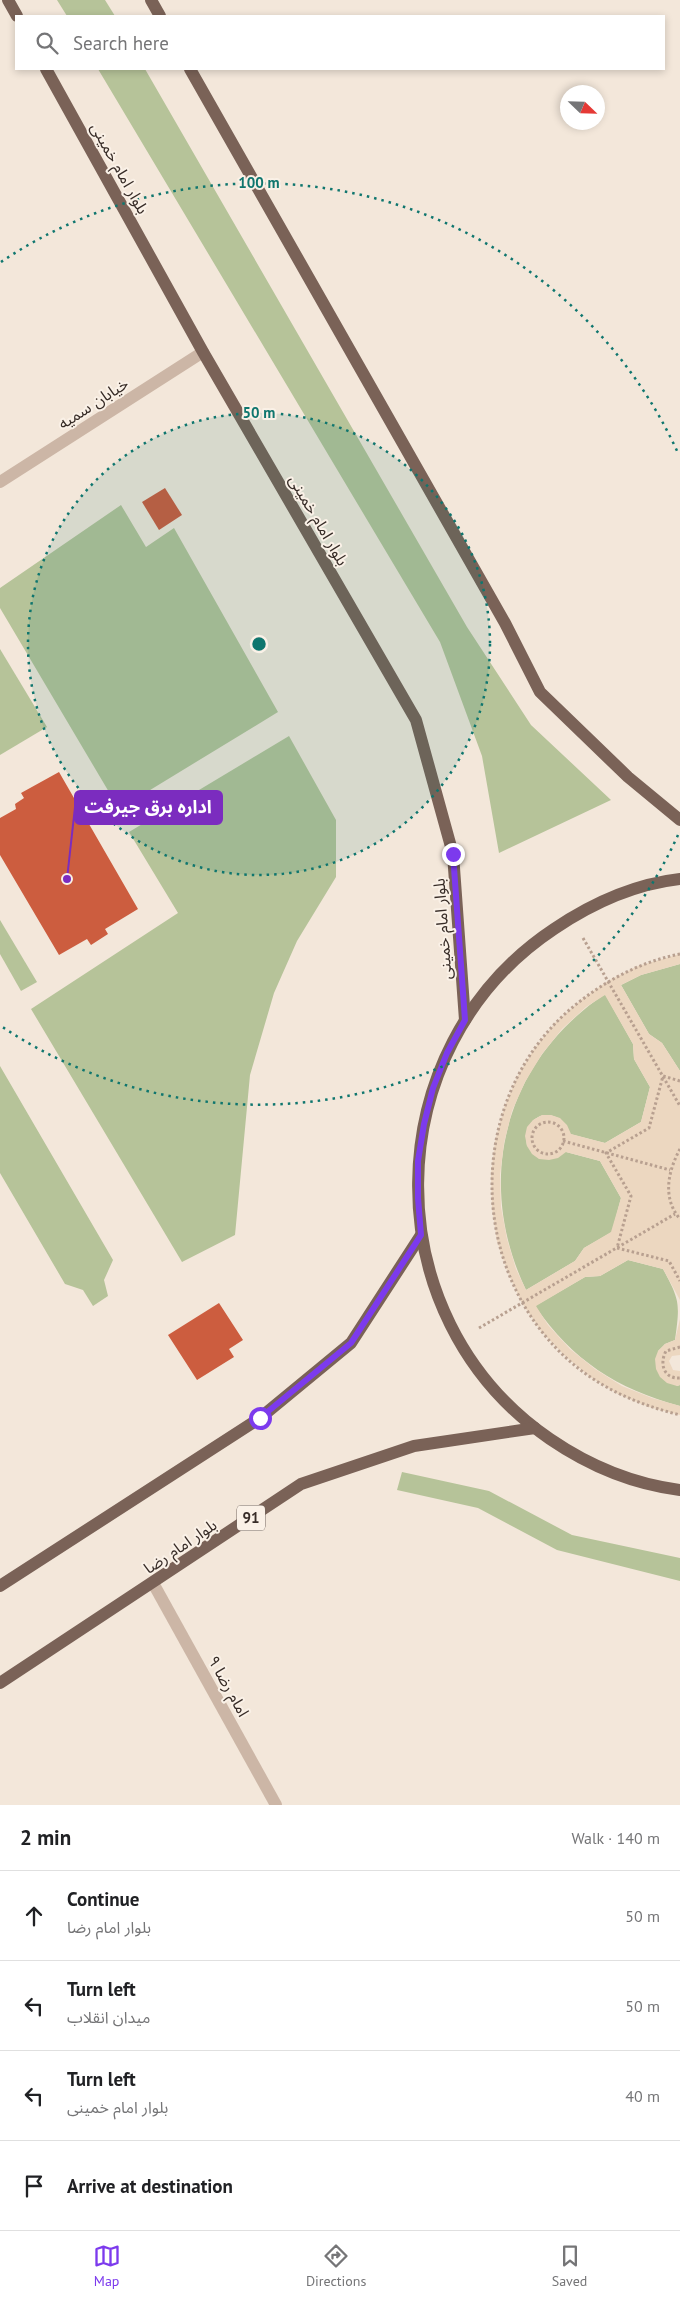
<!DOCTYPE html>
<html lang="en">
<head>
<meta charset="utf-8">
<style>
  body { margin:0; font-family:"PT Sans","Noto Sans Arabic",sans-serif; background:#f6f6f6; color:#202124 }
  .compass { position:absolute; left:560px; top:85px; width:45px; height:45px; border-radius:50%; background:#fff; box-shadow:0 2px 8px #0003; rotate:113deg }
  .stop { position:absolute; width:15px; height:15px; margin:-11px; border:4px solid #7c3aed; border-radius:50%; background:#fff }
  .stop.end { background:#7c3aed; border-color:#fff; box-shadow:0 1px 5px #0008 }
  .list { margin:0; padding:0; list-style:none }
  h2 { display:flex; justify-content:space-between; align-items:center; height:65px; margin:0; padding:0 20px; font-size:21px }
  h2 small { font-size:16px; font-weight:400; color:#757577 }
  .list li { display:grid; grid-template-columns:32px 1fr auto; gap:15px; align-items:center; box-sizing:border-box; height:90px; padding:0 20px; border-top:1px solid #e0e0e0 }
  .list b { display:block; font-size:19px; white-space:nowrap }
  .list p { margin:0; font-size:16px; white-space:nowrap; color:#757577 }
  .list em { font-size:16px; font-style:normal; color:#757577 }
  .icon { flex:none; width:28px; height:28px; fill:none; stroke:currentColor; stroke-width:2; stroke-linecap:round; stroke-linejoin:round }
  .map { position:relative; flex:none; width:680px; height:1805px; overflow:hidden }
  .search { position:absolute; background:#fff; box-shadow:0 2px 8px #0003; left:15px; right:15px; top:15px; height:55px; display:flex; align-items:center; gap:12px; box-sizing:border-box; padding:0 18px; border-radius:0px; color:#757577; font-size:19px }
  .sheet { height:425px; background:#fff }
  nav { display:flex; justify-content:space-around; align-items:center; box-sizing:border-box; height:70px; border-top:1px solid #e0e0e0; background:#fff; font-size:14px; color:#757577 }
  nav a { display:grid; justify-items:center; gap:2px }
  nav .on { color:#7c3aed }
  .map>svg:first-child { display:block }
  .green { fill:#b6c399 }
  .plaza { fill:#ecd7c0; fill-rule:evenodd }
  .building { fill:#cc5d3f }
  .lines { fill:none; stroke-linecap:round; stroke-linejoin:round }
  .path { stroke:#b8a090; stroke-width:3; stroke-dasharray:2.5 2.5; stroke-linecap:butt }
  .minor { stroke:#ccb6a6; stroke-width:12 }
  .major { stroke:#7a6257; stroke-width:12 }
  .route { stroke:#7c3aed; stroke-width:6 }
  .ring { fill:none; stroke:#0f766e; stroke-width:2.5; stroke-dasharray:2.5 5 }
  .labels { text-anchor:middle; stroke-width:4; stroke-linejoin:round; paint-order:stroke }
  .shield { fill:#faf1e7; stroke:#726761; stroke-width:1 }
  .shield-label { font-size:15px; font-weight:bold; fill:#372c27 }
  .street-label { font-size:16px; fill:#372c27; stroke:#faf1e7 }
  .centre { fill:#0f766e; stroke:#faf1e7; stroke-width:2.5 }
  .ring-label { font-size:15px; text-anchor:middle; font-weight:bold; fill:#0f766e; stroke:#faf1e7; stroke-width:4; stroke-linejoin:round; paint-order:stroke }
  .leader { fill:none; stroke:#7b2cbf; stroke-width:2 }
  .callout-dot { fill:#7b2cbf; stroke:#faf1e7; stroke-width:2 }
  .callout { fill:#7b2cbf; stroke:#7b2cbf; stroke-width:2 }
  .callout-label { font-size:18px; text-anchor:middle; font-weight:bold; fill:#fff }
</style>
</head>
<body>
<div class="map">
<svg width="680" height="1805" viewBox="0 0 680 1805">
  <rect width="100%" height="100%" fill="#f3e7da"/>
  <!-- green -->
  <g class="green">
    <path d="M57,0H105L115,16H67Z"/>
    <path d="M98,69H145L467,627L531,725L611,800L499,853L482,756L440,642Z"/>
    <path d="M121,505L146,547L174,528L278,712L119,809L0,608V588Z"/>
    <path d="M0,649L47,727L0,755Z"/>
    <path d="M289,736L336,820V877L297,941L274,993L250,1075L235,1235L182,1262L31,1009L178,913L129,832Z"/>
    <path d="M0,920L37,982L21,991L0,954Z"/>
    <path d="M680,964V1071L662,1043L649,1034L621,985L641,975Z"/>
    <path d="M605,994L633,1044L634,1059L650,1087L641,1122L605,1143L570,1134C560,1104 521,1111 527,1146L566,1152L600,1161L621,1198L612,1232L584,1248L575,1261L526,1290C474,1181 504,1062 605,994Z"/>
    <path d="M0,1066L113,1260L104,1280L108,1296L93,1306L83,1290L65,1284L0,1173Z"/>
    <path d="M628,1260L663,1269C680,1301 680,1303 675,1340L665,1344L658,1351L677,1386L680,1385V1406C617,1389 572,1360 535,1306L585,1277L600,1276Z"/>
    <path d="M402,1472L489,1491L572,1535L680,1558V1581L557,1550L478,1508L397,1490Z"/>
  </g>
  <!-- plaza -->
  <g class="plaza">
    <path d="M680,954V964L641,975L621,985L649,1034L662,1043L680,1071V1300L663,1269L628,1260L600,1276L585,1277L536,1306L548,1325L570,1349L595,1369L622,1386L652,1398L680,1406V1415L649,1407L618,1394L590,1377L564,1355L541,1331L522,1303L508,1273L497,1241L492,1208L491,1174L495,1141L504,1108L517,1077L534,1049L555,1023L581,1000L608,981L638,966ZM605,995L633,1044L634,1059L650,1087L641,1122L605,1143L571,1134L567,1125L560,1118L551,1115H542L533,1120L527,1127L525,1136L527,1146L532,1154L539,1159L549,1160L558,1158L566,1152L600,1161L621,1198L611,1232L584,1248L575,1261L526,1290L516,1269L507,1239L501,1207L500,1175L504,1143L512,1111L525,1082L542,1054L562,1029L586,1007Z"/>
    <path d="M680,1319V1355L672,1356L669,1361L673,1370L680,1371V1385L677,1386L667,1383L660,1377L656,1369L655,1359L658,1351L665,1344L675,1340Z"/>
  </g>
  <!-- building -->
  <g class="building">
    <path d="M165,488L182,515L159,530L142,502Z"/>
    <path d="M59,772L138,909L105,929L108,934L91,945L87,939L59,955L0,855V818L16,809L15,804L24,798L21,793Z"/>
    <path d="M219,1303L243,1340L229,1349L234,1357L197,1380L168,1335Z"/>
  </g>
  <g class="lines">
    <!-- path -->
    <g class="path">
      <path d="M583,938L680,1106"/>
      <path d="M680,954C638,962 599,984 567,1012C468,1101 467,1264 564,1356C597,1387 636,1404 680,1415"/>
      <path d="M680,1081L663,1076L649,1128L606,1153L631,1196L617,1248L669,1261L680,1281"/>
      <circle cx="548" cy="1138" r="16"/>
      <path d="M563,1141L670,1170"/>
      <path d="M680,1149C668,1171 662,1198 680,1219"/>
      <path d="M479,1328L675,1214"/>
      <path d="M680,1347L666,1351C659,1364 664,1379 680,1378"/>
    </g>
    <!-- minor -->
    <g class="minor">
      <path d="M0,482L203,352"/>
      <path d="M153,1583L276,1805"/>
    </g>
    <!-- major -->
    <g class="major">
      <path d="M8,0L17,16"/>
      <path d="M151,0L160,16"/>
      <path d="M46,69L203,352L416,720L453,854L465,1020"/>
      <path d="M190,69L505,623L540,692L628,777L680,820"/>
      <path d="M680,879C635,884 591,904 554,929C375,1048 372,1317 550,1439C588,1465 633,1484 680,1490"/>
      <path d="M0,1586L260,1418L351,1343L421,1235"/>
      <path d="M0,1683L301,1484L414,1446L535,1428"/>
    </g>
  </g>
  <g class="lines">
    <!-- route -->
    <path class="route" d="M260,1418L351,1343L421,1235L418,1198V1161L424,1124L433,1088L447,1053L465,1020L453,854"/>
  </g>
  <!-- distance rings -->
  <circle cx="259" cy="644" r="231" fill="#0f766e" fill-opacity=".12"/>
  <g class="ring">
    <circle cx="259" cy="644" r="231"/>
    <path d="M678 835A461 461 0 0 1 1 1026M1 262A461 461 0 0 1 678 453"/>
  </g>
  <g class="labels">
    <!-- shield labels -->
    <rect class="shield" x="237" y="1505.5" width="28" height="25" rx="4"/>
    <g class="shield-label">
      <text x="251" y="1523">91</text>
    </g>
    <!-- street labels -->
    <g class="street-label">
      <text transform="translate(120 168) rotate(61)" y="6">بلوار امام خمینی</text>
      <text transform="translate(93 403) rotate(-33)" y="6">خیابان سمیه</text>
      <text transform="translate(319 520) rotate(60)" y="6">بلوار امام خمینی</text>
      <text transform="translate(442 929) rotate(-94)" y="6">بلوار امام خمینی</text>
      <text transform="translate(180 1546) rotate(-34)" y="6">بلوار امام رضا</text>
      <text transform="translate(229 1686) rotate(61)" y="6">امام رضا ۹</text>
    </g>
  </g>
  <circle cx="259" cy="644" r="8" class="centre"/>
  <g class="ring-label">
    <text x="259" y="188">100 m</text>
    <text x="259" y="418">50 m</text>
  </g>
  <!-- callouts -->
  <path class="leader" d="M67 879L75 807"/>
  <circle class="callout-dot" cx="67" cy="879" r="5"/>
  <rect class="callout" x="75" y="791" width="147" height="33" rx="5"/>
  <g class="callout-label">
    <text x="148" y="813">اداره برق جیرفت</text>
  </g>
</svg>
<svg class="compass" viewBox="-18 -18 36 36"><path d="M0-13l5 13h-10z" fill="#e53935"/><path d="M0 13l5-13h-10z" fill="#757577"/></svg>
<div class="stop" style="left:260px;top:1418px"></div>
<div class="stop end" style="left:453px;top:854px"></div>
<div class="search"><svg class="icon" aria-label="search" viewBox="0 0 24 24"><circle cx="10" cy="10" r="6"/><path d="M15 15l6 6"/></svg>Search here</div>
</div>
<section class="sheet">
<h2>2 min<small>Walk · 140 m</small></h2>
<ul class="list">
<li><svg class="icon" aria-label="ahead" viewBox="0 0 24 24"><path d="M12 20V5M6 11l6-6 6 6"/></svg><div><b>Continue</b><p>بلوار امام رضا</p></div><em>50 m</em></li>
<li><svg class="icon" aria-label="left" viewBox="0 0 24 24"><path d="M17 20v-9H6M10 6l-5 5 5 5"/></svg><div><b>Turn left</b><p>میدان انقلاب</p></div><em>50 m</em></li>
<li><svg class="icon" aria-label="left" viewBox="0 0 24 24"><path d="M17 20v-9H6M10 6l-5 5 5 5"/></svg><div><b>Turn left</b><p>بلوار امام خمینی</p></div><em>40 m</em></li>
<li><svg class="icon" aria-label="arrive" viewBox="0 0 24 24"><path d="M6 21V4h12l-3 4 3 4H6"/></svg><div><b>Arrive at destination</b></div></li>
</ul>
</section>
<nav>
<a class="on"><svg class="icon" aria-label="map" viewBox="0 0 24 24"><path d="M3 6l6-2 6 2 6-2v14l-6 2-6-2-6 2zM9 4v14M15 6v14"/></svg>Map</a>
<a><svg class="icon" aria-label="directions" viewBox="0 0 24 24"><path d="M12 3l9 9-9 9-9-9zM9 14v-3h6M13 9l2 2-2 2"/></svg>Directions</a>
<a><svg class="icon" aria-label="saved" viewBox="0 0 24 24"><path d="M7 4h10v16l-5-4-5 4z"/></svg>Saved</a>
</nav>
</body>
</html>
